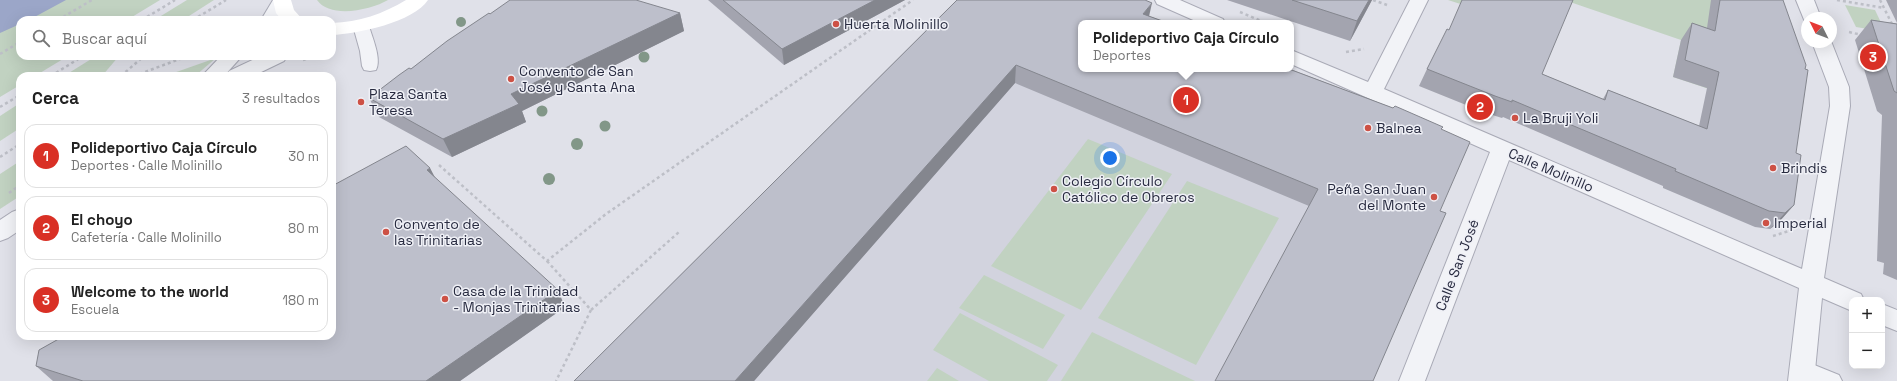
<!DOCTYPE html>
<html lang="es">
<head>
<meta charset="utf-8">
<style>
  body { margin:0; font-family:"Space Grotesk",sans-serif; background:#f2f2f2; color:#222 }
  .controls { position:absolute; right:12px; bottom:12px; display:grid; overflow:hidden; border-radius:8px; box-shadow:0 4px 16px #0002 }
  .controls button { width:36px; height:36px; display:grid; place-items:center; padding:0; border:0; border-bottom:1px solid #e0e0e0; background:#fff; color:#222; font:20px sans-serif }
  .compass { position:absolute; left:1801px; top:12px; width:36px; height:36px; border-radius:50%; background:#fff; box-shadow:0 4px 16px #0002; rotate:312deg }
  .you { position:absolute; left:1110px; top:158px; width:14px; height:14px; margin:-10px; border:3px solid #fff; border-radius:50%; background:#1a73e8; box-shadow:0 0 0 6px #1a73e833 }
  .badge { display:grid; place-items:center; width:26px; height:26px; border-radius:50%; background:#d93025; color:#fff; font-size:13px; font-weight:700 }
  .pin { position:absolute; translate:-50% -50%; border:2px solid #fff; box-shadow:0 1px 4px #0006 }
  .popup { position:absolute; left:1078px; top:20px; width:216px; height:52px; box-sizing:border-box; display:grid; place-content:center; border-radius:8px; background:#fff; filter:drop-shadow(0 1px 3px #0005); font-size:13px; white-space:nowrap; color:#767676 }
  .popup b { font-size:15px; color:#222 }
  .popup::after { content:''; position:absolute; left:50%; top:100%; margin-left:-8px; border:8px solid transparent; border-top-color:#fff }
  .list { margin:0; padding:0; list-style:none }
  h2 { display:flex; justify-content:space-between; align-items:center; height:52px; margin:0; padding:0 16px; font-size:17px }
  h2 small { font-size:13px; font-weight:400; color:#767676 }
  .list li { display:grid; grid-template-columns:26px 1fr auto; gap:12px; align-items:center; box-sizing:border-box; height:64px; margin:0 8px 8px; padding:0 8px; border:1px solid #e0e0e0; border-radius:12px }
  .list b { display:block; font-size:15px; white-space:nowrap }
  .list p { margin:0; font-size:13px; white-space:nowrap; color:#767676 }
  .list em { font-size:13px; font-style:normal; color:#767676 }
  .icon { flex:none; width:22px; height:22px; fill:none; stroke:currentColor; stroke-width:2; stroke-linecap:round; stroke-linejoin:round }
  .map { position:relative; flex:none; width:1897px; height:381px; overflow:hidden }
  .search { position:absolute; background:#fff; box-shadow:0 4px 16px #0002; left:16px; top:16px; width:320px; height:44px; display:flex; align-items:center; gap:10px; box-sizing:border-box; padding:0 14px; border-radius:12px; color:#767676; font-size:15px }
  .panel { position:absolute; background:#fff; box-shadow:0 4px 16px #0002; left:16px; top:72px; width:320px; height:268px; border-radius:12px }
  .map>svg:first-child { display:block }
  .built { fill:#d2d3de }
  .green { fill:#c1d2c1 }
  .water { fill:#9ba6c8 }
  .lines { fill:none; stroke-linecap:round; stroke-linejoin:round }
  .lane-casing { stroke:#a9aab6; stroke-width:2 }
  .street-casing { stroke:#a9aab6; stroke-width:2 }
  .path { stroke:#bdbfc7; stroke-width:2.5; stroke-dasharray:3 3; stroke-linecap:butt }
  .lane { fill:#f2f3f7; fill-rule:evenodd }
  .street { fill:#f2f3f7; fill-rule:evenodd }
  .secondary { fill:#fff; fill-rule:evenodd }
  .tree { fill:#829788 }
  .wall { fill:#a3a4af }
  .shaded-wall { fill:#84868e }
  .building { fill:#bdbfcb; stroke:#84868e }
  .poi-dot { fill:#cd5145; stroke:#eff0f6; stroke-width:1.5 }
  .labels { text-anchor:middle; stroke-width:3; stroke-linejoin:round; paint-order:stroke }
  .poi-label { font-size:14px; fill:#282b40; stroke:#eff0f6; text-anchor:start }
  .street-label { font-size:14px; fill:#282b40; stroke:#eff0f6 }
</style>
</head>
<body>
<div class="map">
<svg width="1897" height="381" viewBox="0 0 1897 381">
  <rect width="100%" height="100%" fill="#e0e1e9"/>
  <!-- built -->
  <path class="built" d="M1081,23V69L1360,115L1219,381H599Z"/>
  <!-- green -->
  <g class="green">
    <path d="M0,0H160L127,20H20V56H68L35,76H20V85L0,97Z"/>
    <path d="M187,0H214L189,16L156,19Z"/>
    <path d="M317,0H388C371,10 330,19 317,0Z"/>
    <path d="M1448,0H1774L1733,97L1673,77L1681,40L1570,2L1476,9Z"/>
    <path d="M1845,5L1875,10L1884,29L1880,31L1856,27Z"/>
    <path d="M96,56H119L102,76H64Z"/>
    <path d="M216,58L195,76H165Z"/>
    <path d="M20,103V128L0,141V116Z"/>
    <path d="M1088,139L1172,174L1081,310L991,266Z"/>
    <path d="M20,161V196L0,209V174Z"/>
    <path d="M1187,181L1279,218L1196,365L1098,318Z"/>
    <path d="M984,275L1065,315L1043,349L959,308Z"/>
    <path d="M960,313L1058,365L1047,381H989L933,350Z"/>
    <path d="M1092,332L1195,381H1061Z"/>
    <path d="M937,368L959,381H927Z"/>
  </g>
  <!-- water -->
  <path class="water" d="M0,0H66L29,20H20V24L0,33Z"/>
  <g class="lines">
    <!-- lane casing -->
    <g class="lane-casing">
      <g id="lane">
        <path d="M361,21L366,23L369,26C372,37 382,59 376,70L370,71L364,70L362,66L360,51L353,26L356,23Z"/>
        <path d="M1802,360L1839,375L1842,381H1809L1795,375L1792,369L1795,363Z"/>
      </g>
    </g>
    <!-- street casing -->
    <g class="street-casing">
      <g id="street">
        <path d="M273,0H289L290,2L279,20H261Z"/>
        <path d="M1155,0H1180L1223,19L1225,23H1200L1157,4Z"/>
        <path d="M1410,0H1428L1384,89L1802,269L1830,106L1829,87L1812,42L1831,41L1849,87L1850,106L1824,278L1861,294L1864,300H1852V311L1822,298L1814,381H1788L1799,288L1509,160L1425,381H1399L1490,152L1291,64V50L1368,82Z"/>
        <path d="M1796,0H1814L1821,18H1807V23L1805,22Z"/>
        <path d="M221,56H242L224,76H202Z"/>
        <path d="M261,56H287L284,61L253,76H226L229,71Z"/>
        <path d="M20,209V230L8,238L0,241V220L12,212Z"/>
        <path d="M1882,304L1897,310V331L1882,325Z"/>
      </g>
    </g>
    <!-- path -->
    <g class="path">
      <path d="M1373,0L1387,5"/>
      <path d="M1837,0L1884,8"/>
      <path d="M1880,0L1893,26"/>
      <path d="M1240,12L1266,23"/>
      <path d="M58,20L92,0"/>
      <path d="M142,20L175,0"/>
      <path d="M193,20L226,0"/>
      <path d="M1849,32L1862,35"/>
      <path d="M1346,52L1364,49"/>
      <path d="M0,54L20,42"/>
      <path d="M303,60L314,56"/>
      <path d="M51,76L83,56"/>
      <path d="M121,76L144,56"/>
      <path d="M134,76L188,56"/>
      <path d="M0,107L20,95"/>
      <path d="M0,157L20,144"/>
      <path d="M439,165L547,261L606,214L913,0"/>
      <path d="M9,193L20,185"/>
      <path d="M1773,236L1789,231"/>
      <path d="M547,261L591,310L556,381"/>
      <path d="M591,310L679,232"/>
    </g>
    <!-- lane -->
    <use href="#lane" class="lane"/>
    <!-- street -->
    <use href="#street" class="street"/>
    <!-- secondary -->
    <g class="secondary">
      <path d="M273,0H291L294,10L303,20H282L276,13Z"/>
      <path d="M406,0H428C414,22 357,34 332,35V23C359,22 383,14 406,0Z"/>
    </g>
  </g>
  <!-- trees -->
  <g class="tree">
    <circle cx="461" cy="22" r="5"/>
    <circle cx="644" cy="57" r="5.5"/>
    <circle cx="542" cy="111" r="5.5"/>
    <circle cx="605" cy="126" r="5.5"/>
    <circle cx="577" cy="144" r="6"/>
    <circle cx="549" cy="179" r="6"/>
  </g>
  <!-- wall -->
  <g class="wall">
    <path d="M708,0H905L784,65Z"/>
    <path d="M957,0L1149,16L1393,108L1309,206L1015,83L754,381H574Z"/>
    <path d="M1227,0H1372L1350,41Z"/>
    <path d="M1711,0H1783L1796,153L1794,205L1779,222L1770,229L1755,227L1663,188V186L1503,117L1502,118L1486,113L1419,86L1427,69L1449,30L1542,74L1603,99L1608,90L1699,126L1707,88L1673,77L1681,40L1692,23L1707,28Z"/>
    <path d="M1886,0H1897V23Z"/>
    <path d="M680,13L684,31L522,111L526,122L452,157L379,117L369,98L490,14Z"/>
    <path d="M1871,20L1897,24V280L1883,274L1884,263L1877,261L1882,115L1877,111L1855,40Z"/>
    <path d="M430,168L434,177L565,307L460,381H53L36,366L332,336Z"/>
  </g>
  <!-- shaded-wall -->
  <g class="shaded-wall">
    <path d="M875,0H905L784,65L782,49Z"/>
    <path d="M1369,0H1372L1350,41L1357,21Z"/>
    <path d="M1152,3L1148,21L1143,14Z"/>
    <path d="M680,13L684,31L522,111L526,122L452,157L443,139L511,94Z"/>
    <path d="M1016,65L1015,83L754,381H735Z"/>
    <path d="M430,168L439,185L427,170Z"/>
    <path d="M1794,205L1779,222L1770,229L1785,213Z"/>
    <path d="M558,290L565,307L460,381H426Z"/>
  </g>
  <!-- building -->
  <g class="building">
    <path d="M510,0H636L680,13L511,94L519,104L443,139L369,98L399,75L409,68L411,69L447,41L489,13L490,14Z"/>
    <path d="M723,0H875L782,49Z"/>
    <path d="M957,0H1145L1152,3L1143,14L1168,23H1081V69H1289L1393,108L1395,106L1443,127L1441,129L1470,142L1440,211L1446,213L1373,381H1215L1318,189L1016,65L735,381H574Z"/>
    <path d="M1292,0H1369L1357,21Z"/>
    <path d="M1462,0H1573L1542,74L1605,100L1608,90L1707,129L1719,72L1685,60L1692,23L1715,31L1720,0H1783L1806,65L1805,69L1808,70L1796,153L1801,155L1794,205L1785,213L1769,211L1675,171L1676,169L1512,100V102L1495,96L1427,69L1447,29L1449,30Z"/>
    <path d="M1871,20L1897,24V93L1894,91Z"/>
    <path d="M406,146L430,168L427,170L558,290L426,381H83L36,366L39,350L64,336H332V186Z"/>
  </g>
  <!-- markers -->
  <g class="poi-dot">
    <circle cx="836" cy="24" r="4"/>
    <circle cx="511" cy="79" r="4"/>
    <circle cx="361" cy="102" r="4"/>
    <circle cx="1515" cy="118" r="4"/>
    <circle cx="1368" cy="128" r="4"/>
    <circle cx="1773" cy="168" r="4"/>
    <circle cx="1054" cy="189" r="4"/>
    <circle cx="1434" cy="197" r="4"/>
    <circle cx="1766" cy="223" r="4"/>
    <circle cx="386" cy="232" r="4"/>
    <circle cx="445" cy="299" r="4"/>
  </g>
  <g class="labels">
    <!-- poi labels -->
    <g class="poi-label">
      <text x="844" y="29">Huerta Molinillo</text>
      <text x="519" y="76">Convento de San<tspan x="519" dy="16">José y Santa Ana</tspan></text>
      <text x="369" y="99">Plaza Santa<tspan x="369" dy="16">Teresa</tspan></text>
      <text x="1523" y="123">La Bruji Yoli</text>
      <text x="1376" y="133">Balnea</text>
      <text x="1781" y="173">Brindis</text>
      <text x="1062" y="186">Colegio Círculo<tspan x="1062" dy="16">Católico de Obreros</tspan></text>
      <text x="1426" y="194" text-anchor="end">Peña San Juan<tspan x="1426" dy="16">del Monte</tspan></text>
      <text x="1774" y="228">Imperial</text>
      <text x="394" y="229">Convento de<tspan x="394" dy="16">las Trinitarias</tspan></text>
      <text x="453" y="296">Casa de la Trinidad<tspan x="453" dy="16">- Monjas Trinitarias</tspan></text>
    </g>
    <!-- street labels -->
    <g class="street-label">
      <text transform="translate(1551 170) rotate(23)" y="5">Calle Molinillo</text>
      <text transform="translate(1457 265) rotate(-69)" y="5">Calle San José</text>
    </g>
  </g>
</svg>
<div class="controls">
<button>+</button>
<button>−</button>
</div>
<svg class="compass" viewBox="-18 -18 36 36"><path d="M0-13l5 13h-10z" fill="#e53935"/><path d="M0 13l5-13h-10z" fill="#767676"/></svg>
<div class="you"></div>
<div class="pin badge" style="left:1186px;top:100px">1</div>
<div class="popup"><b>Polideportivo Caja Círculo</b>Deportes</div>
<div class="pin badge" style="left:1480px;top:107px">2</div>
<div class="pin badge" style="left:1873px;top:57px">3</div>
<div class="search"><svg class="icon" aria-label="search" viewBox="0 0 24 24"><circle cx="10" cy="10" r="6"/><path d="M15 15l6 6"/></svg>Buscar aquí</div>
<section class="panel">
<h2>Cerca<small>3 resultados</small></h2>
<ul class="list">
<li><span class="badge">1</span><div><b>Polideportivo Caja Círculo</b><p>Deportes · Calle Molinillo</p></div><em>30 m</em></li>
<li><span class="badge">2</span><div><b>El choyo</b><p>Cafetería · Calle Molinillo</p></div><em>80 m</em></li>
<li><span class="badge">3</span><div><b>Welcome to the world</b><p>Escuela</p></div><em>180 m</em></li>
</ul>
</section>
</div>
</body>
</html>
